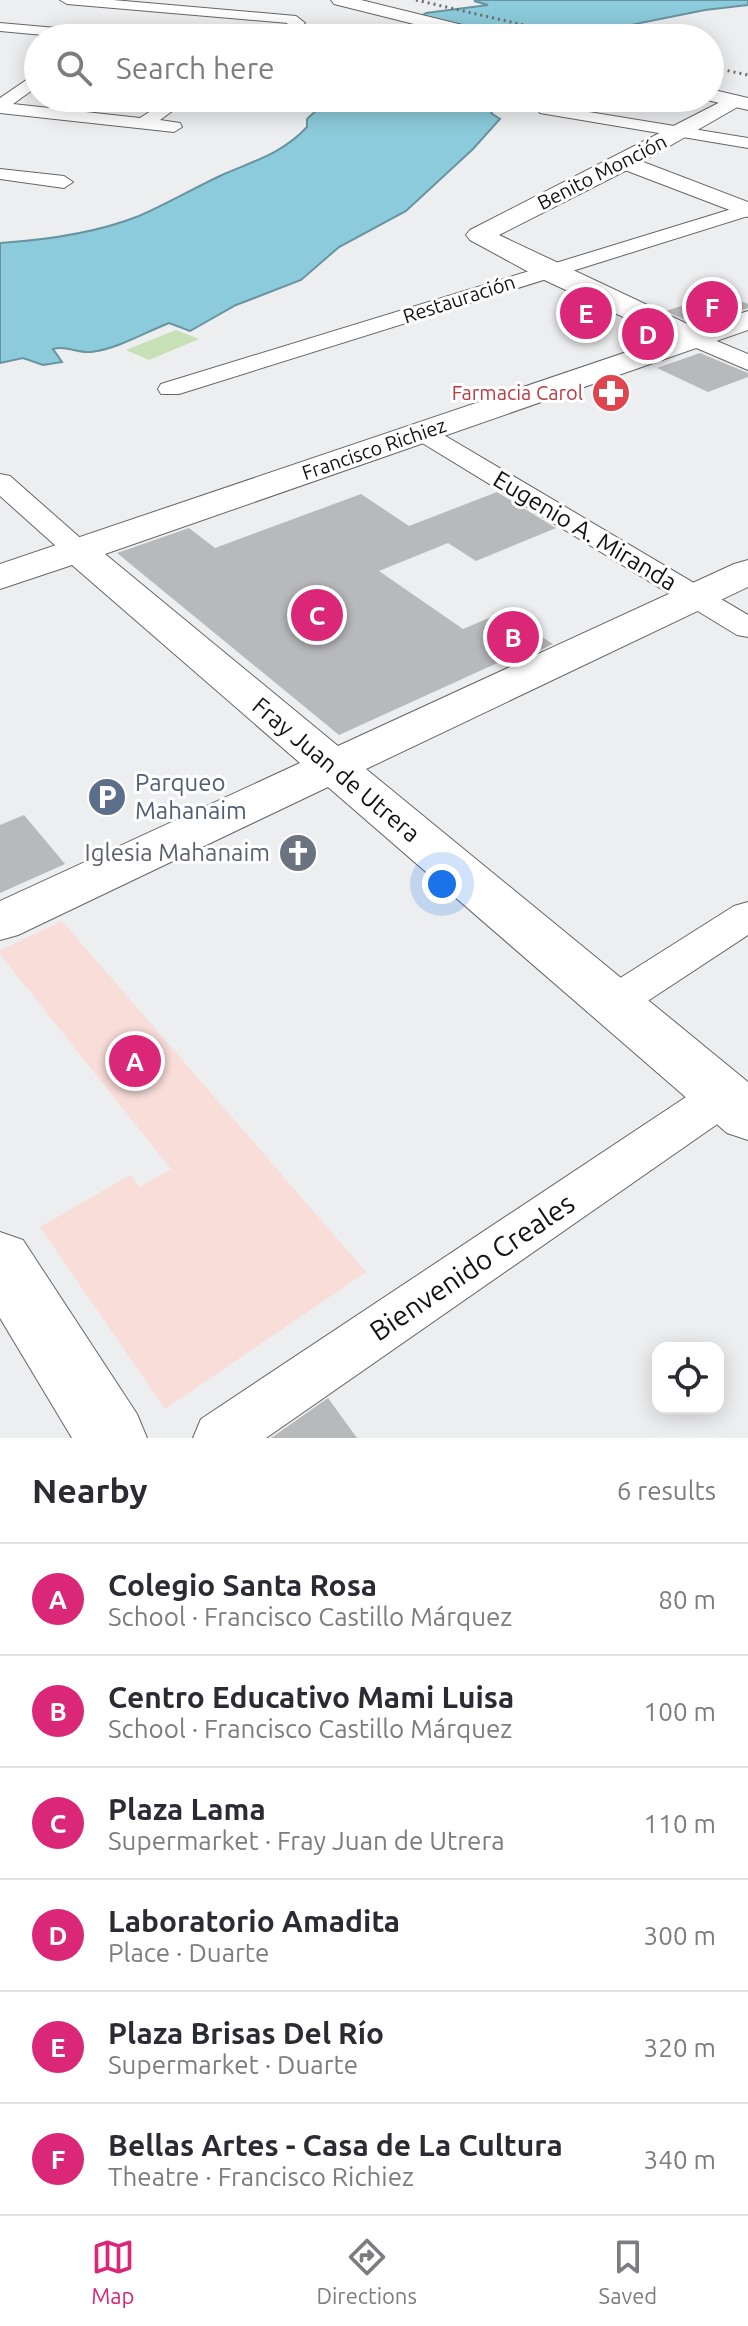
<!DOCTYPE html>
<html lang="en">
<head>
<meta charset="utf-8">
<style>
  body { margin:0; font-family:Ubuntu,sans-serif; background:#f2f2f3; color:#2b2b33 }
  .controls { position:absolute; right:24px; bottom:24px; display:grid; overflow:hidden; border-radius:16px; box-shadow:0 4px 20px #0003 }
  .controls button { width:72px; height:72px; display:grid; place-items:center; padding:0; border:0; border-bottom:2px solid #e1e1e2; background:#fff; color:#2b2b33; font:40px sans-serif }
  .you { position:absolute; left:442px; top:884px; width:28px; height:28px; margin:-20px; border:6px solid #fff; border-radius:50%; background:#1a73e8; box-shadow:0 0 0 12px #1a73e833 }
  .badge { display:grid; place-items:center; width:52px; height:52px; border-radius:50%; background:#db2777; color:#fff; font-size:26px; font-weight:700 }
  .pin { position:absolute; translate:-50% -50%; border:4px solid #fff; box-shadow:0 2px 8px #0006 }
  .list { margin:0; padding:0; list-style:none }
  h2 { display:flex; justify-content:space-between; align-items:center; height:104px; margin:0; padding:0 32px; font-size:34px }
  h2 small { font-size:26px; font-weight:400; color:#7c7c81 }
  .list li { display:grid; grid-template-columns:52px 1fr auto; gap:24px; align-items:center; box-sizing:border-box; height:112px; padding:0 32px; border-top:2px solid #e1e1e2 }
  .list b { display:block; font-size:30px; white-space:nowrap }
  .list p { margin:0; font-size:26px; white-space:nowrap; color:#7c7c81 }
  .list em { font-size:26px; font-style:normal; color:#7c7c81 }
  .icon { flex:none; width:44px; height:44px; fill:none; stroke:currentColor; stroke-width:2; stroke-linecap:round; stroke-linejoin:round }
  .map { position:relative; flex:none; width:748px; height:1438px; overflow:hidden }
  .search { position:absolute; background:#fff; box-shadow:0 4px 20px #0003; left:24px; right:24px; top:24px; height:88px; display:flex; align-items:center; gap:20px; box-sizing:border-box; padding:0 28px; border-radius:44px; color:#7c7c81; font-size:30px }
  .sheet { height:776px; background:#fff }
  nav { display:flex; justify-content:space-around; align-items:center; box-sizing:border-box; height:112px; border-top:2px solid #e1e1e2; background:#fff; font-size:22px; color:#7c7c81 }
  nav a { display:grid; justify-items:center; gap:4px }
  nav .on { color:#db2777 }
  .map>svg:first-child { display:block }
  .education { fill:#f8ddd9 }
  .green { fill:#c7e0b5 }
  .water { fill:#8ccbdb; stroke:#68949f; stroke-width:2 }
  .building { fill:#b8b9bb }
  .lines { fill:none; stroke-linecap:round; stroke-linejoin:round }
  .minor-casing { stroke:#656668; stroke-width:2 }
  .tertiary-casing { stroke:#656668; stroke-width:2 }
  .secondary-casing { stroke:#656668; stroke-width:2 }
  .primary-casing { stroke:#656668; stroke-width:2 }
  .minor { fill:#fff; fill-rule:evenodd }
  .tertiary { fill:#fff; fill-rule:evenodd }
  .secondary { fill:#fff; fill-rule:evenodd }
  .primary { fill:#fff; fill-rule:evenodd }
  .rail { stroke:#6c6c6e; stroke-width:3; stroke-dasharray:2 4; stroke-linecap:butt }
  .labels { text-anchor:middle; stroke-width:6; stroke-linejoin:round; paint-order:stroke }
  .far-street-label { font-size:20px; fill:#131314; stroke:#fff }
  .far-health-label { font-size:20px; fill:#be3a42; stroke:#fff; text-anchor:end }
  .street-label { font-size:24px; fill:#131314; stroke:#fff }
  .service-label { font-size:24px; fill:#4e5e75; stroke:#fff; text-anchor:start }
  .worship-label { font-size:24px; fill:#5b616d; stroke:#fff; text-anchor:end }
  .near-street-label { font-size:28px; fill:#131314; stroke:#fff }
</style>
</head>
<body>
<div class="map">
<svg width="748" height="1438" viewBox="0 0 748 1438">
  <rect width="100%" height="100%" fill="#edeef0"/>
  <!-- education -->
  <path class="education" d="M62,921L366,1272L165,1409L40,1227L130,1175L140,1187L171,1169L0,954V950Z"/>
  <!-- green -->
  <path class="green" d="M176,330L199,339L149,360L126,350Z"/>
  <!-- water -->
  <g class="water">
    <path d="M481,0H748V5L705,10L635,24L640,28L602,38H389L426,13L488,5L474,1Z"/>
    <path d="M330,98H505L491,113L500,119L473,149L406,211L339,247L301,280L236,305L190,331L169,323C144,333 117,349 91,352C77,353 66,345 53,349L62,362L43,365L23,358L0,363V243C46,240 96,233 139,216C167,204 194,188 222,175C254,161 283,153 307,127V119Z"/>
  </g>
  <!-- building -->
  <g class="building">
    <path d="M720,293L748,304V308L696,325L666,311Z"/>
    <path d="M700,353L748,373V377L708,392L657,368Z"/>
    <path d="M497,492L556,528L476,561L448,543L379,571L463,629L503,612L553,644L519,660L513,656L339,735L117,553L189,528L215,548L361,494L409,526Z"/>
    <path d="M24,815L65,864L0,893V825Z"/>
    <path d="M328,1398L357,1438H271Z"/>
  </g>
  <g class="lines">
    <!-- minor casing -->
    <g class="minor-casing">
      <g id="minor">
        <path d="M60,0H113L296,16L305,23L285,38H268L288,23L67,4Z"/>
        <path d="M0,23L102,32L109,36L76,38L0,31Z"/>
        <path d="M38,72V86L13,104L140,118L171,98H190L160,120L180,123L182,127L174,132L0,113V98Z"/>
        <path d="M546,105L748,138V148L540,113L538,110Z"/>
        <path d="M0,169L64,176L73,182L64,188L0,179Z"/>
        <path d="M748,204V216L179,394H161L158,389L161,384Z"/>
        <path d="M695,332L748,354V370L687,344L683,339L687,334Z"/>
        <path d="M423,425L432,428L748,615V637L737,635L414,438L410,433L414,428Z"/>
        <path d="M0,474L10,476L86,543L91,549L86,555L76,558L66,555L0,496Z"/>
        <path d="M748,902V935L628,1014L613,1019L598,1014L592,1003L598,992L734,906Z"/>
        <path d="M723,1078L739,1083L745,1096L739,1109L266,1438H193L201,1419L707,1083Z"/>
      </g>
    </g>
    <!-- tertiary casing -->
    <g class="tertiary-casing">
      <path id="tertiary" d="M625,155L748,202V217L617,167L614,162Z"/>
    </g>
    <!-- secondary casing -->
    <g class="secondary-casing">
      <g id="secondary">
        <path d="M734,95L741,97L744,101L741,105L633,167L499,235L696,328L748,311V330L105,554L338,746L734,564L748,560V587L366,769L748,1082V1140L727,1133L328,787L18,935L0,940V901L300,763L72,565L0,589V564L668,338L538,277L470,240L466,235L470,230Z"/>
        <path d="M0,1232L23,1240L137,1414L147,1438H72L0,1318Z"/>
      </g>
    </g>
    <!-- primary casing -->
    <g class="primary-casing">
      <g id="primary">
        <path d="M331,0H361L499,34L501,38H470L334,4Z"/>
        <path d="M710,89L748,98V110L703,99L710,98Z"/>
      </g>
    </g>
    <!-- minor -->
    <use href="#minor" class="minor"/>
    <!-- tertiary -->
    <use href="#tertiary" class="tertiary"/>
    <!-- secondary -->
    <use href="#secondary" class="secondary"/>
    <!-- primary -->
    <use href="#primary" class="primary"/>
    <!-- rail -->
    <g class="rail">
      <path d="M416,0L580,38"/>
      <path d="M710,67L748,75"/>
    </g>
  </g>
  <!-- icons -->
  <defs>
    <g id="pharmacy-disc" transform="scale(2)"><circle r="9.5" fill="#e0444e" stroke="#fff"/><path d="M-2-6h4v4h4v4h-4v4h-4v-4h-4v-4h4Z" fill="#fff"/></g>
    <g id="parking-disc" transform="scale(2)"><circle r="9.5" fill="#5c6f8a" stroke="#fff"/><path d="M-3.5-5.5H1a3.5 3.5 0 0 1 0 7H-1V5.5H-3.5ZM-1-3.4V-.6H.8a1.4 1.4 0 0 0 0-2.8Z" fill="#fff"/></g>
    <g id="church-disc" transform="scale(2)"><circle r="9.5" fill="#6b7280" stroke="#fff"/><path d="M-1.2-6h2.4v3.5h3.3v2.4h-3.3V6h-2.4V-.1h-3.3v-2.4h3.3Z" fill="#fff"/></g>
  </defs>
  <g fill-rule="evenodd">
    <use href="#pharmacy-disc" x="611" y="393"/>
    <use href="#parking-disc" x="107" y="797"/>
    <use href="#church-disc" x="298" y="853"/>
  </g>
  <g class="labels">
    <!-- far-street labels -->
    <g class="far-street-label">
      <text transform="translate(602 172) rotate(-27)" y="7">Benito Monción</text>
      <text transform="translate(459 299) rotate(-18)" y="7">Restauración</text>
      <text transform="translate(374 449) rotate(-19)" y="7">Francisco Richiez</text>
    </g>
    <!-- far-health labels -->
    <g class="far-health-label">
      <text x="583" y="400">Farmacia Carol</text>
    </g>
    <!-- street labels -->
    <g class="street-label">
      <text transform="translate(585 531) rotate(31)" y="8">Eugenio A. Miranda</text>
      <text transform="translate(336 770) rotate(40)" y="8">Fray Juan de Utrera</text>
    </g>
    <!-- service labels -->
    <g class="service-label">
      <text x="135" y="791">Parqueo<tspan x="135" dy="28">Mahanaim</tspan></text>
    </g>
    <!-- worship labels -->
    <g class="worship-label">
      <text x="270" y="861">Iglesia Mahanaim</text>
    </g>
    <!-- near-street labels -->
    <g class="near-street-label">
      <text transform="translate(472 1267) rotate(-34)" y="10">Bienvenido Creales</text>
    </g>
  </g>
</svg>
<div class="controls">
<button><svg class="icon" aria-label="locate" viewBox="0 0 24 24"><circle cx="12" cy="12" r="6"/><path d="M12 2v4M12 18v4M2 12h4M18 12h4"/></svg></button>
</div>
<div class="you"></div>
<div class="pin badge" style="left:135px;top:1061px">A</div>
<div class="pin badge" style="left:513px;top:637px">B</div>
<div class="pin badge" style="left:317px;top:615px">C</div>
<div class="pin badge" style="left:648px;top:334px">D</div>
<div class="pin badge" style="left:586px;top:313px">E</div>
<div class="pin badge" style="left:712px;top:307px">F</div>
<div class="search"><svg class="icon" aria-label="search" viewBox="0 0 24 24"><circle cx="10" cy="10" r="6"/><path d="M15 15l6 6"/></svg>Search here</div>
</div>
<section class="sheet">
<h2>Nearby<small>6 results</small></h2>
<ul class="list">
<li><span class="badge">A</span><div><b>Colegio Santa Rosa</b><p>School · Francisco Castillo Márquez</p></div><em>80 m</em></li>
<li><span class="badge">B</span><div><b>Centro Educativo Mami Luisa</b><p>School · Francisco Castillo Márquez</p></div><em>100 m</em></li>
<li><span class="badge">C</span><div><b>Plaza Lama</b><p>Supermarket · Fray Juan de Utrera</p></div><em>110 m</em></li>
<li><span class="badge">D</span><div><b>Laboratorio Amadita</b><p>Place · Duarte</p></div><em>300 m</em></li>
<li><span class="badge">E</span><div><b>Plaza Brisas Del Río</b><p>Supermarket · Duarte</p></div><em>320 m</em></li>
<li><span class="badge">F</span><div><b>Bellas Artes - Casa de La Cultura</b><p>Theatre · Francisco Richiez</p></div><em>340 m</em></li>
</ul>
</section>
<nav>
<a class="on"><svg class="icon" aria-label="map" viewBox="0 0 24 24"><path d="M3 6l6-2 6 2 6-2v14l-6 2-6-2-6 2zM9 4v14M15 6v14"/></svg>Map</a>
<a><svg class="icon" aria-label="directions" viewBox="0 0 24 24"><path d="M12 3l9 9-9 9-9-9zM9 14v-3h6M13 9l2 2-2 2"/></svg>Directions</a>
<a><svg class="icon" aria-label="saved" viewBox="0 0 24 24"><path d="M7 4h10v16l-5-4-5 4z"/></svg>Saved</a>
</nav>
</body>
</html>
